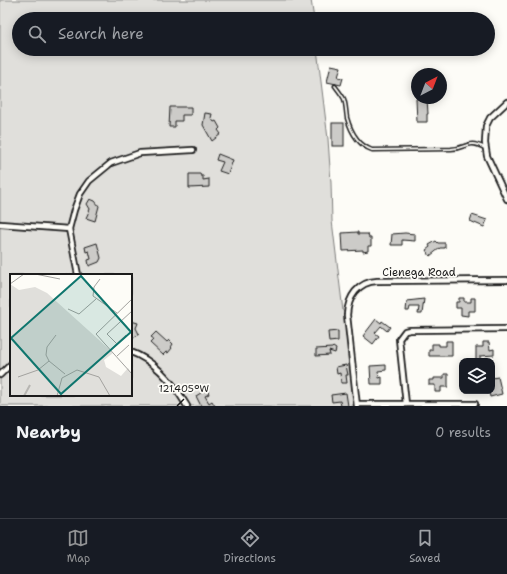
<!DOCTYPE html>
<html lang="en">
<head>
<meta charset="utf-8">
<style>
  body { margin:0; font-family:"Shantell Sans",sans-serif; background:#242831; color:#f1f3f6 }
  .controls { position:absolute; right:12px; bottom:12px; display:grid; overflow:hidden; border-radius:8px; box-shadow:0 2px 10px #0003 }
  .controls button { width:36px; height:36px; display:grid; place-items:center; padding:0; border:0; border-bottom:1px solid #363941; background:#171b24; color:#f1f3f6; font:20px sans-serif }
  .compass { position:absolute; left:411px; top:68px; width:36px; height:36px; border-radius:50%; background:#171b24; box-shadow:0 2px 10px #0003; rotate:42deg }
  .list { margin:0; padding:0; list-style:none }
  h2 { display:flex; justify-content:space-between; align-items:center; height:52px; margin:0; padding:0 16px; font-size:17px }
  h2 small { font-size:13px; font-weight:400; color:#9ea1a6 }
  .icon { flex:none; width:22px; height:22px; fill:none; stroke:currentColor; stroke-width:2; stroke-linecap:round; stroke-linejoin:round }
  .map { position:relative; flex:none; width:507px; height:406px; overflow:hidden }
  .search { position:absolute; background:#171b24; box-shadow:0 2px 10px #0003; left:12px; right:12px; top:12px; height:44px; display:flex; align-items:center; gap:10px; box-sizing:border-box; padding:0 14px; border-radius:22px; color:#9ea1a6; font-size:15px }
  .sheet { height:112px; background:#171b24 }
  nav { display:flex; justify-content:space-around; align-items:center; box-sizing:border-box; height:56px; border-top:1px solid #363941; background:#171b24; font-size:11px; color:#9ea1a6 }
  nav a { display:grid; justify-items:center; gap:2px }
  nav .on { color:#919294 }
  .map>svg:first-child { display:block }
  .green { fill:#e0dfdb; stroke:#7e7e7c; fill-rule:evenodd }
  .building { fill:#cccbc8; stroke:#1c1c1c }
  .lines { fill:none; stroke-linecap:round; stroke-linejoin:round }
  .service-casing { stroke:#1c1c1c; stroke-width:5 }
  .minor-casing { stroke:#1c1c1c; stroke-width:8 }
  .service { stroke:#fdfcf7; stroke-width:2 }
  .minor { stroke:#fdfcf7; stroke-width:4.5 }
  .ticks { fill:none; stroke:#1c1c1c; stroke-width:1.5 }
  .labels { text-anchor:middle; stroke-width:3.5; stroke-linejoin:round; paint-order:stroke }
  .street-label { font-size:11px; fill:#1c1c1c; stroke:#fdfcf7 }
  .inset-river { fill:none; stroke:#b7b6b2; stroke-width:2 }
  .inset-road { fill:none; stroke:#a3a29f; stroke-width:1 }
  .view { fill:#0f766e; fill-opacity:0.15; stroke:#0f766e; stroke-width:2 }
  .inset-edge { fill:none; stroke:#1c1c1c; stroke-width:2 }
  .ticks-label { font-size:10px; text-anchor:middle; fill:#1c1c1c; stroke:#fdfcf7; stroke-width:3.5; stroke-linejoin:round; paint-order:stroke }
</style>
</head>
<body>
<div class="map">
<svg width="507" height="406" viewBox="0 0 507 406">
  <rect width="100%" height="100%" fill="#fdfcf7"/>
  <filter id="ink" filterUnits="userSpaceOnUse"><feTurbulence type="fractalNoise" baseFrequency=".025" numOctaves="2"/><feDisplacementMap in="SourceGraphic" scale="8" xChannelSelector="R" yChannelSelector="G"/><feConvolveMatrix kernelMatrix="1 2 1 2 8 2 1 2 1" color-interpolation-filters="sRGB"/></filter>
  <g filter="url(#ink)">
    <!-- green -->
    <path class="green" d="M0,0H311L314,19H19V49H317L328,139L331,183L332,221L343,311L349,318L355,406H0ZM11,275H131V395H11Z"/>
    <!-- building -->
    <g class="building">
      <path d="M331,65L341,67L338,77L343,78L341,85L327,82Z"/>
      <path d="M427,98L428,114H427V122H417L416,99Z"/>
      <path d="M170,107H191V115H182V121H175V127H169Z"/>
      <path d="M205,113L212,114L211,118L214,122L216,121L220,128L218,130L221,134L212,141L203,125Z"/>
      <rect x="332" y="123" width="12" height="23"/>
      <path d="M218,154L233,160L228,174L219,171L223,162L216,160Z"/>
      <path d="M189,174H200L201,176H203V180L209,179V187L189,188Z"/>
      <path d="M90,199L95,201L99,206L95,221L86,218L90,209L87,204Z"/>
      <path d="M472,215L487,220L484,227L470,221Z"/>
      <path d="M358,232V234H368L369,238H371V246H368V251L363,252V250L343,251L342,233Z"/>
      <path d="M405,233L415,234V241L402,240V245H391L392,234Z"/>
      <path d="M436,241L438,243H445V248H440L430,256L426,250L430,247L429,245Z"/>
      <path d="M97,243L101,258L99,262L89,266L88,260L91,259L89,251L86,252L85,247Z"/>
      <path d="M459,298H464V302H471V298H475V311H468V316L461,315V308H456V302H459Z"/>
      <path d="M424,299L422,314H418L419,307H410L409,311H406L407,301Z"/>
      <path d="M376,319L381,323L382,321L390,327L387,331L381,326L375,333L379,336L373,344L363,336Z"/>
      <path d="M131,321L138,323L136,328L139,334L133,338L131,334Z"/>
      <path d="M338,331V341L329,342L328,332Z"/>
      <path d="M156,332L167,342L169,340L173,344L171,347L172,348L168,353L166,352L163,355L150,343L154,339L151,337Z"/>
      <path d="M446,341H452V356H429V350H432V344H439V346H446Z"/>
      <path d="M483,342H489L490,350L494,349V355L480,356V360H476V347H483Z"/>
      <path d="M333,347L336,349L335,353L329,351L330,355L316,356V349L332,348Z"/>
      <path d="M346,365L348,375H346L347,383H341L340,373L337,374L336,367Z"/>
      <path d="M386,365V370L378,371L379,378L382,377V384H371L370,366Z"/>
      <path d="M444,374H448V387H441V392H435V385H429V380H434V378H444Z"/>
      <path d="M498,377L502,394L490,397L489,392L492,391V378Z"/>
      <path d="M207,389L209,394L205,396L209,403L212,401L215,406H201L196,396Z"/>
      <path d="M346,393L348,406H341L340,401L332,402L331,395Z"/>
    </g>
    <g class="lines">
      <!-- service casing -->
      <g class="service-casing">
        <path id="service" d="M335,86C338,90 342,95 344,99C346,105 346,112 347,118C351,132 358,145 372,150L451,149C469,148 466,139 485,148"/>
      </g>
      <!-- minor casing -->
      <g class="minor-casing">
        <g id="minor">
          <path d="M507,102L490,118L486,126L485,143L487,156L507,199"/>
          <path d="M0,224L69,229"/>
          <path d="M78,275L69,229L74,210L80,194L89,181L111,163L140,153L193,150"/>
          <path d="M131,352C155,361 174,384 187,406"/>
          <path d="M0,375L11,364"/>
          <path d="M357,404H475"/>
          <path d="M406,404L399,339L405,331L410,330L507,329"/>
          <path d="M357,406L347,315C348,297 358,282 377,281L507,280"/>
        </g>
      </g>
      <!-- service -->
      <use href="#service" class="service"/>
      <!-- minor -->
      <use href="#minor" class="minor"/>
    </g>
  </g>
  <!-- ticks -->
  <path class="ticks" d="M177,406L184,399"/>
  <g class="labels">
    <!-- street labels -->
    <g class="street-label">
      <text x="419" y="276">Cienega Road</text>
    </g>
  </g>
  <!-- overview -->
  <g transform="translate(10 274)">
    <rect width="122" height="122" fill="#fdfcf7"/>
    <path d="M0,10L9,16L25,13L37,19L88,65L103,79L94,86L96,93L111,102L118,94L122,101V122H0Z" fill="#e0dfdb"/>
    <path class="inset-river" d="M14,122L20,111"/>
    <path class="inset-road" d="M25,0L50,5M90,5L84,13L83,22L107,39M0,10L14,0M122,25L86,60L122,100M58,35L69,40L86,25M46,61L37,73L36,81L39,87L55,100M107,70L97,60L122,37M100,76L116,61M107,82L119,71M8,103L28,96L39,87M47,122L52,104L67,96L89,103L100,122"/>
    <path class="view" d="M71,2L121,58L51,120L1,64Z"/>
    <rect width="122" height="122" class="inset-edge"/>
  </g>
  <g class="ticks-label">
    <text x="184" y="392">121.405°W</text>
  </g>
</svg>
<div class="controls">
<button><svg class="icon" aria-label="layers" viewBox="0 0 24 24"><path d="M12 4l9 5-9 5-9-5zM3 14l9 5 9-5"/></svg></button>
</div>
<svg class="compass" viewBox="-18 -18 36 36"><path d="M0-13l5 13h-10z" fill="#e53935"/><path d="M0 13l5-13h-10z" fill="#9ea1a6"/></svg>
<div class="search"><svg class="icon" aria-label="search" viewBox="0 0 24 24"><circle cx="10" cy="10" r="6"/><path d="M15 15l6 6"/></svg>Search here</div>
</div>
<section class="sheet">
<h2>Nearby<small>0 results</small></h2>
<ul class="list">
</ul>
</section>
<nav>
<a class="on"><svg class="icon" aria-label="map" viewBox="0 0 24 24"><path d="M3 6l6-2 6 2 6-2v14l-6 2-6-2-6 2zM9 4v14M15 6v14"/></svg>Map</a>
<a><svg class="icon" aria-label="directions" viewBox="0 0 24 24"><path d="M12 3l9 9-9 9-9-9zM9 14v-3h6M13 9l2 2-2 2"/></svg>Directions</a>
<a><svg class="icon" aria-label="saved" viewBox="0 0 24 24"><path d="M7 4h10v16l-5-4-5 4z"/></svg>Saved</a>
</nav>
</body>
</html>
